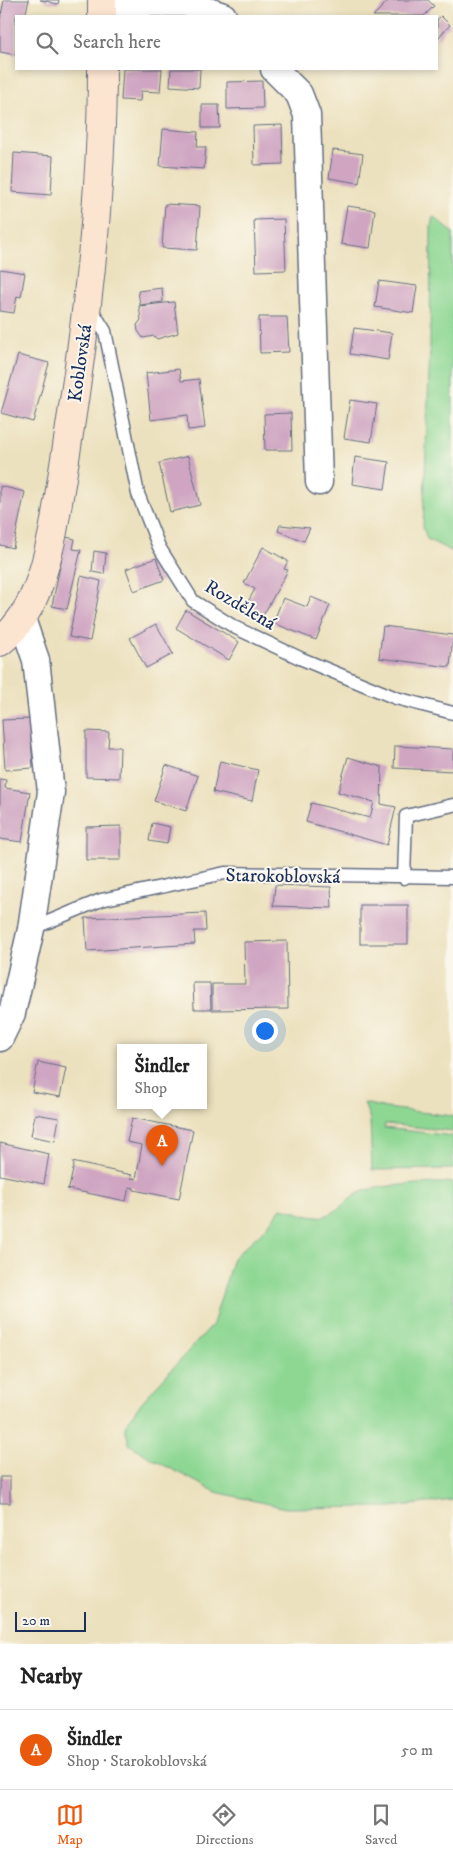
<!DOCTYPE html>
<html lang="en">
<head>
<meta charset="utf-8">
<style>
  body { margin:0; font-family:"IM FELL DW Pica",serif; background:#f6f6f6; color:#222 }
  .scale { position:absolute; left:15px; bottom:12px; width:71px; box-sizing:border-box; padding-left:5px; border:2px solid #1b2f5e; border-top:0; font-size:14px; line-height:18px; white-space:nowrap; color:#1b2f5e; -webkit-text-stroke:4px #fbf7ec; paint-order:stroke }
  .you { position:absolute; left:264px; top:1030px; width:18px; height:18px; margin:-12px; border:4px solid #fff; border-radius:50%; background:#1a73e8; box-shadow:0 0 0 8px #1a73e833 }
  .badge { display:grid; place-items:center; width:32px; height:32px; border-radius:50%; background:#ea580c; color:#fff; font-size:16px; font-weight:700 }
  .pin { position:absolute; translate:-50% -41px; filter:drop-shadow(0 1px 2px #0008) }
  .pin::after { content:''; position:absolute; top:26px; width:18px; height:15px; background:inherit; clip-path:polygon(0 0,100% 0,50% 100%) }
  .popup { position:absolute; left:117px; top:1044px; width:90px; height:65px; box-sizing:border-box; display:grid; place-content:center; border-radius:0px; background:#fff; filter:drop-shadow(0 1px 4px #0005); font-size:16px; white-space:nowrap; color:#767676 }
  .popup b { font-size:19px; color:#222 }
  .popup::after { content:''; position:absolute; left:50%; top:100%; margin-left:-10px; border:10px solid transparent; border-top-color:#fff }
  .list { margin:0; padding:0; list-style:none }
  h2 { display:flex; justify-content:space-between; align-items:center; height:65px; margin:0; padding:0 20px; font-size:21px }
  h2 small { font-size:16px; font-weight:400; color:#767676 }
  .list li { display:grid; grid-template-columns:32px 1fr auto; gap:15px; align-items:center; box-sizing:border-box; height:80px; padding:0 20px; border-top:1px solid #e0e0e0 }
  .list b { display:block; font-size:19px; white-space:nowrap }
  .list p { margin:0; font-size:16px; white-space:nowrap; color:#767676 }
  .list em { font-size:16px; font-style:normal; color:#767676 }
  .icon { flex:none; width:28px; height:28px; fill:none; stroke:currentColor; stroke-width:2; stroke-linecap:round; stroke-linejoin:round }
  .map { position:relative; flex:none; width:453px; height:1644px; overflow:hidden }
  .search { position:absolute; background:#fff; box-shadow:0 2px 8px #0003; left:15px; right:15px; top:15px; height:55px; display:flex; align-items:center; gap:12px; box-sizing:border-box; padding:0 18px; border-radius:0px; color:#767676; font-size:19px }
  .sheet { height:145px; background:#fff }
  nav { display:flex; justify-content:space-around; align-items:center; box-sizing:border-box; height:70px; border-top:1px solid #e0e0e0; background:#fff; font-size:14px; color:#767676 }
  nav a { display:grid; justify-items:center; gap:2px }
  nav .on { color:#ea580c }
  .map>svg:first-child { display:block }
  .green { fill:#8dd793; stroke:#548378 }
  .building { fill:#cfa5c2 }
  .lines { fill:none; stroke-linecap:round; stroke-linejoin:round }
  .lane-casing { stroke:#646d80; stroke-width:15 }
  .street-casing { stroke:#646d80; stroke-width:29 }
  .secondary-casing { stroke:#646d80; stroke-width:30 }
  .lane { stroke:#fff; stroke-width:12 }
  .street { stroke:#fff; stroke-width:26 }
  .secondary { stroke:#fce5d0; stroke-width:28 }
  .labels { text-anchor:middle; stroke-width:4; stroke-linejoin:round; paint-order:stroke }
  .street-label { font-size:19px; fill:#1b2f5e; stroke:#fbf7ec }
</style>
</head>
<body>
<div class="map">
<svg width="453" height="1644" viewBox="0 0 453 1644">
  <rect width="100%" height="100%" fill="#fbf7ec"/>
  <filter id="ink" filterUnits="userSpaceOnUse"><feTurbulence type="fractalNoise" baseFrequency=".02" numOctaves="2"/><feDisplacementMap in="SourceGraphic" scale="10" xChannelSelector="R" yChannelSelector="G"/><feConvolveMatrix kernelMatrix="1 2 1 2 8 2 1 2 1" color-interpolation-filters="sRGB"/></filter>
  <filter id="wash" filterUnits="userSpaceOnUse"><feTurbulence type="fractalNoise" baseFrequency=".0096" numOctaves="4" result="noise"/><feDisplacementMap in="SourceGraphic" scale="20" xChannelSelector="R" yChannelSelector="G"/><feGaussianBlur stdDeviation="1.12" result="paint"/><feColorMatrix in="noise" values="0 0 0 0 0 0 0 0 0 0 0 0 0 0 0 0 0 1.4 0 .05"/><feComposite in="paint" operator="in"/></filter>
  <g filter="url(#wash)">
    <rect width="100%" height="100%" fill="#ece1be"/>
    <!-- green -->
    <g class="green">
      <path d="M433,216L453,233V552L427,539L423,527L430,349L431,227Z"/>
      <path d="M364,1103L386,1108L453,1116V1131L385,1124L384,1128L453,1136V1169L372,1170L370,1119Z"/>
      <path d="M453,1182V1500L391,1507L286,1508L216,1492L154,1460L129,1444L125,1426L141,1403L213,1324L233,1258L265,1229L281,1208C294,1210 305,1217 318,1217C336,1216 346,1199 361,1192C380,1184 430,1184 453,1182Z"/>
    </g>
    <g id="blocks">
      <!-- building -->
      <g class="building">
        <path d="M4,0H29L25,16H16V55L0,52V20Z"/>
        <path d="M40,0H59L58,4Z"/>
        <path d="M389,0H428L434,6L424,16H373Z"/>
        <path d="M441,16L450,25L437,39V20Z"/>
        <path d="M123,69H162L160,92L141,91L140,101L121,100Z"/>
        <path d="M171,69H200L199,88L170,86Z"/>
        <path d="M262,81L263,108L227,109V82Z"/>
        <path d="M202,105H219L220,128H202Z"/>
        <path d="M282,125L283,164L254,165L253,126Z"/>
        <path d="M163,129L198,132L197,147H206L204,169L160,166Z"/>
        <path d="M333,150L363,154L359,183L329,178Z"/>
        <path d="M14,153L53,156L51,195L12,192Z"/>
        <path d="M165,204L200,206L197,250L162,248Z"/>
        <path d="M347,206L375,210L370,248L341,244Z"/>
        <path d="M284,219L286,270L256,271L254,220Z"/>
        <path d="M0,269L25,273L21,297L17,296L14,313L0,311Z"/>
        <path d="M379,281L417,286L413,313L375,307Z"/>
        <path d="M162,288L163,302L140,305L138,291Z"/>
        <path d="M174,302L178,333L157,339L154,336L143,338L138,331L137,325L141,320L139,306Z"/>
        <path d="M259,317H287L289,352L260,353Z"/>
        <path d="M354,328L392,333L388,360L350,354Z"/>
        <path d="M18,355L49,363L33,422L1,413Z"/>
        <path d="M179,369L181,381L199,379L205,428L188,430L187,415L151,420L146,373Z"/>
        <path d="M350,400L377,404L371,442L344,438Z"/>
        <path d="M291,413L292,450H265L264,414Z"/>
        <path d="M188,456L200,505L170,512L159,463Z"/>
        <path d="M355,457L389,462L385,489L352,484Z"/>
        <path d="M0,486L25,492L13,548L0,545Z"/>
        <path d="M280,525L310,528L304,541L278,531Z"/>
        <path d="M66,537L75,539L73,549L81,550L67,609L52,606Z"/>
        <path d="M263,547L288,561L284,569L288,570L260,621L243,611L255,589L244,583Z"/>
        <path d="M94,551L106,553L104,574L92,572Z"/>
        <path d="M156,558L164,580L134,591L126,569Z"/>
        <path d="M81,576L101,581L90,641L69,637Z"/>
        <path d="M311,597L330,605L316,640L273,623L283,598L307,607Z"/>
        <path d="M186,610L239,642L229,660L176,628Z"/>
        <path d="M156,624L173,654L146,668L130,638Z"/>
        <path d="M383,626L453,635L450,667L379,658Z"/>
        <path d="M30,719L33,768L5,770L2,720Z"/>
        <path d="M86,731L109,732L108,747H120L119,778L86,777Z"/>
        <path d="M395,746L453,749V771L394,768Z"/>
        <path d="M348,757L382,767L381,804L396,807L387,845L306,822L311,803L370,818L374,802L338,792Z"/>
        <path d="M220,761L258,770L252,801L213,792Z"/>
        <path d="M166,765L198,776L186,811L154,801Z"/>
        <path d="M0,779L6,780L5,788L30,792L22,842L0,839Z"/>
        <path d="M152,823L170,827L167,844L149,841Z"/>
        <path d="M121,826V860H86V827Z"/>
        <path d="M275,885L331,887L332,908L273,906Z"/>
        <rect x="360" y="905" width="48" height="39"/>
        <path d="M205,913L206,931H194L195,944L87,951L85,918Z"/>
        <path d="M287,941L288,1009L212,1010V984H245L244,942Z"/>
        <path d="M193,983H210L211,1009H194Z"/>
        <path d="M38,1062L66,1068L60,1097L32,1092Z"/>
        <path d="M35,1114L59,1118L55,1141L31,1136Z"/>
        <path d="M132,1118L193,1130L179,1199L134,1190V1188L129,1187L126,1201L67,1189L69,1188L74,1165L72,1162L132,1175L131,1178L136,1179L142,1145L127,1142Z"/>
        <path d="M0,1143L49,1154L44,1184L0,1175Z"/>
        <rect x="0" y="1477" width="10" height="26"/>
      </g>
    </g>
  </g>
  <g filter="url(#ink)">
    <use href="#blocks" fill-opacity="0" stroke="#646d80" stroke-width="1"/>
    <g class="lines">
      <!-- lane casing -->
      <g class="lane-casing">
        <g id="lane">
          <path d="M90,307L105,331L138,494L159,547L193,601L236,628L302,659L396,698L453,713"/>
          <path d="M404,878L406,816L453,805"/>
          <path d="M31,929L101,900L225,873L453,877"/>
        </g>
      </g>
      <!-- street casing -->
      <g class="street-casing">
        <g id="street">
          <path d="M102,3H185L223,16"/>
          <path d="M274,69L299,94L307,115L319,482"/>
          <path d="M0,1038L12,1013L31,929L51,792L36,660L22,619"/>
        </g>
      </g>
      <!-- secondary casing -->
      <g class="secondary-casing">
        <g id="secondary">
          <path d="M102,0V16"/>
          <path d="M0,642C34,614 44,573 53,532C79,379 102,224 102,69"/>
        </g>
      </g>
      <!-- lane -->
      <use href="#lane" class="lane"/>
      <!-- street -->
      <use href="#street" class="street"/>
      <!-- secondary -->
      <use href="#secondary" class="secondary"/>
    </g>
  </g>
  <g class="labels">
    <!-- street labels -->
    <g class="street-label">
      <text transform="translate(79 363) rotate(-82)" y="7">Koblovská</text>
      <text transform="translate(241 604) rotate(31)" y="7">Rozdělená</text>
      <text transform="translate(283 875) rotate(1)" y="7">Starokoblovská</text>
    </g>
  </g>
</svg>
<div class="scale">20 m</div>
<div class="you"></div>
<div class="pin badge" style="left:162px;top:1166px">A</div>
<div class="popup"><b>Šindler</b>Shop</div>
<div class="search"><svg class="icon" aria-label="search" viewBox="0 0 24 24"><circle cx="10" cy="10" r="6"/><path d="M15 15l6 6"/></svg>Search here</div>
</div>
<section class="sheet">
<h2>Nearby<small></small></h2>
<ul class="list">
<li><span class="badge">A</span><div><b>Šindler</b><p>Shop · Starokoblovská</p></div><em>50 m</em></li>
</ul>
</section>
<nav>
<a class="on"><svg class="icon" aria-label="map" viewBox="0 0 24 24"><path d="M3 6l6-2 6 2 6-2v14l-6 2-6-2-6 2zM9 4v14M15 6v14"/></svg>Map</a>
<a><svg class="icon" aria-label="directions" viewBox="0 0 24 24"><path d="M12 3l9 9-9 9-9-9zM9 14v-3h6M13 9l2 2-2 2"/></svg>Directions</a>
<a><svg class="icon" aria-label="saved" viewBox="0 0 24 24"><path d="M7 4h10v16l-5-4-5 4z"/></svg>Saved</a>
</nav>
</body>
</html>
